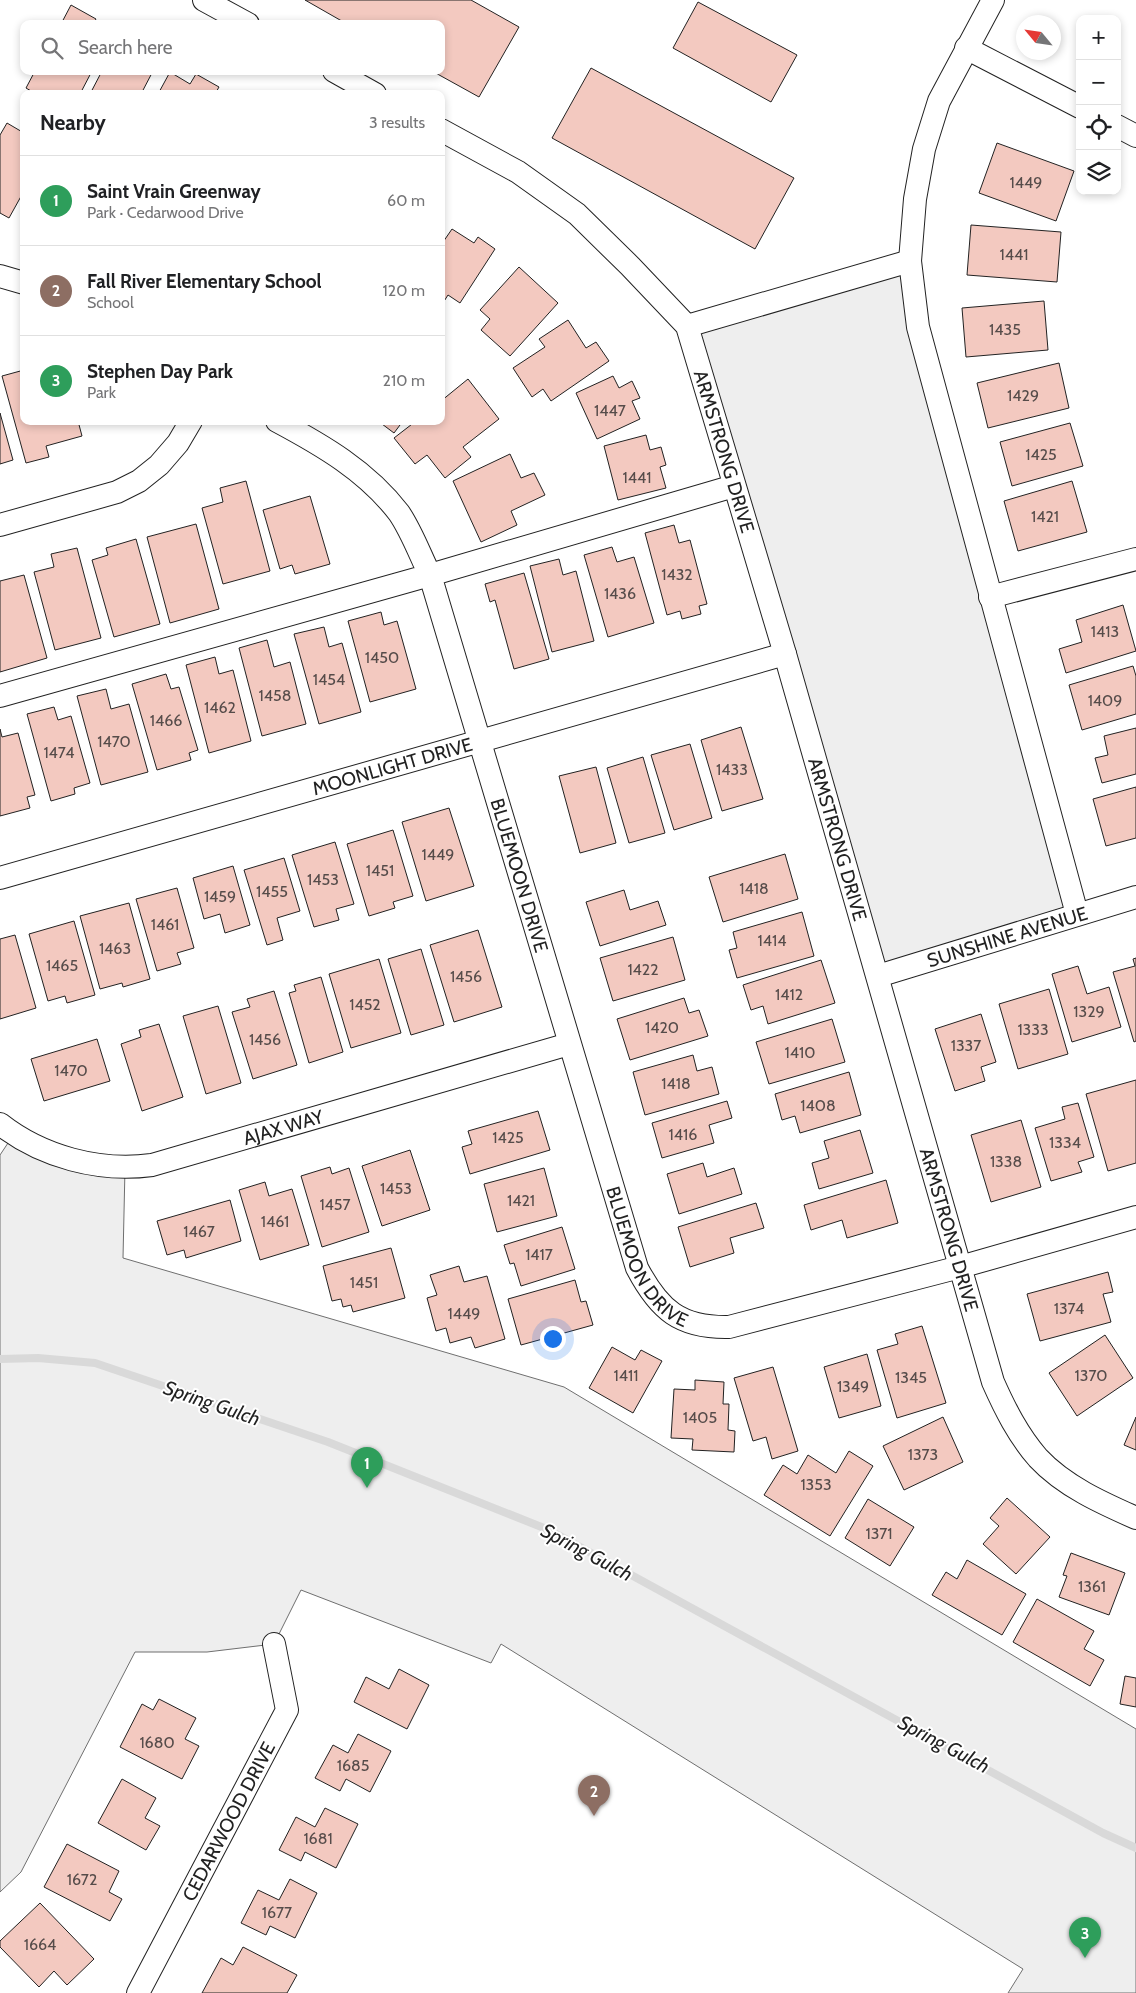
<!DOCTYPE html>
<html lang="en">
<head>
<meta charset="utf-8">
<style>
  body { margin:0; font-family:Cabin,sans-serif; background:#f2f2f2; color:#202124 }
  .controls { position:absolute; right:15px; top:15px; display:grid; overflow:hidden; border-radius:10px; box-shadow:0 2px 8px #0003 }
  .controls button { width:45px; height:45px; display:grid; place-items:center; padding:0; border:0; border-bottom:1px solid #e0e0e0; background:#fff; color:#202124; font:25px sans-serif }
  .compass { position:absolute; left:1016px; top:15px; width:45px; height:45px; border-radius:50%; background:#fff; box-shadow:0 2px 8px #0003; rotate:299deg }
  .you { position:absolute; left:552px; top:1338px; width:18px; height:18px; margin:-12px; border:4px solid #fff; border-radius:50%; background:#1a73e8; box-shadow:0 0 0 8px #1a73e833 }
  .badge { display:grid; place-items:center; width:32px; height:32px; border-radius:50%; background:#c62828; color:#fff; font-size:16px; font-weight:700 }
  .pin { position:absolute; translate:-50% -41px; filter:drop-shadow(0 1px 2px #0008) }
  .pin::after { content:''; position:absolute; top:26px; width:18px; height:15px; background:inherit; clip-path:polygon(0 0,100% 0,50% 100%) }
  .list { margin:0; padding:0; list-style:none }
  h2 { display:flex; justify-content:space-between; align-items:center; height:65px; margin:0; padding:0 20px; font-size:21px }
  h2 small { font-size:16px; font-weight:400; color:#757577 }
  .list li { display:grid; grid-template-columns:32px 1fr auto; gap:15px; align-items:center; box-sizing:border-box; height:90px; padding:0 20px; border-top:1px solid #e0e0e0 }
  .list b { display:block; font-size:19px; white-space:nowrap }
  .list p { margin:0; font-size:16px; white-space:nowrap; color:#757577 }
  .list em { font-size:16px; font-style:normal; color:#757577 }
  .icon { flex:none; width:28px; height:28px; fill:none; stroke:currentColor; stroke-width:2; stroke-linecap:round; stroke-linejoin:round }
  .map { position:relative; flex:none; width:1136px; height:1993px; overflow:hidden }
  .search { position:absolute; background:#fff; box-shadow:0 2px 8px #0003; left:20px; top:20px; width:425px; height:55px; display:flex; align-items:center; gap:12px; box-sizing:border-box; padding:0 18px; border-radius:10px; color:#757577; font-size:19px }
  .panel { position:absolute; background:#fff; box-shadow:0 2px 8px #0003; left:20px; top:90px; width:425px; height:335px; border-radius:10px }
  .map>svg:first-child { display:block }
  .green { fill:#eee; stroke:#6f6f6f }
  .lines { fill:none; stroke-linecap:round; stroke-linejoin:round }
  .stream { stroke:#d9d9d9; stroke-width:8 }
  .building { fill:#f3c9c0; stroke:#222 }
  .minor-casing { stroke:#222; stroke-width:24 }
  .minor { stroke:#fff; stroke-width:22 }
  .labels { text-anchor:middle; stroke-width:4; stroke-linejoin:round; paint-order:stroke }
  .number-label { font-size:16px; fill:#564c4a }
  .street-label { font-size:19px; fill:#222; stroke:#fff }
  .water-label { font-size:20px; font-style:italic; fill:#222; stroke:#fff }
</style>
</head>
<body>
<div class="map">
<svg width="1136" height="1993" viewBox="0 0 1136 1993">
  <rect width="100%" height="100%" fill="#fff"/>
  <!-- green -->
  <g class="green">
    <path d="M910,261L1077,914L878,976L687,326Z"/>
    <path d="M14,1134L125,1168L123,1258L564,1387L1136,1729V1993H1008L1023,1969L501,1644L491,1663L301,1590L274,1644L207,1652H135L21,1872L0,1892V1155Z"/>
  </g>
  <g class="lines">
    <!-- stream -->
    <path class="stream" d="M0,1359L38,1358L95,1363L328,1442L549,1530L1103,1833L1136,1848"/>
  </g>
  <!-- building -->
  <g class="building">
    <path d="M305,0H471L519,27L479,97L432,71H441V24H347Z"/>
    <path d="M698,2L797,55L771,102L673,48Z"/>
    <path d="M71,5L96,19L93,24H61Z"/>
    <path d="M591,68L794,178L755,249L552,138Z"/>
    <path d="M35,71H92L80,94H36L26,88Z"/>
    <path d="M102,71H153L141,94H90Z"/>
    <path d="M170,72L190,84L196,74L219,87L215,94H158Z"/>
    <path d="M7,123L24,133V191L9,218L0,213V135Z"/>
    <path d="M997,143L1074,171L1056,221L979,193Z"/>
    <path d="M971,225L1061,232L1057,282L967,275Z"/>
    <path d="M452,229L474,243L478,237L495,249L460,303L448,295L441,306V245Z"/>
    <path d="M519,267L558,303L510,356L481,330L490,319L480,310Z"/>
    <path d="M1044,301L1048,350L966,357L962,308Z"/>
    <path d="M568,320L586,348L596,342L609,361L551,401L543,389L532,397L513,368L545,347L539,339Z"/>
    <path d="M1059,363L1069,408L988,428L977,383Z"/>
    <path d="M24,370V421H78L82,436L46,446L49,457L26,463L2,376Z"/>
    <path d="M613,376L619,388L632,381L640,398L632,401L640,419L597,439L576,393Z"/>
    <path d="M468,379L499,419L463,447L471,457L445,478L427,455L415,464L394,438L416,421H441V401Z"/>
    <path d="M0,413L13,460L0,464Z"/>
    <path d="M378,421H403L394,433Z"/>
    <path d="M1070,423L1083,466L1012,486L1000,442Z"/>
    <path d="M646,435L650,450L661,447L666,465L660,467L666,488L618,500L604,446Z"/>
    <path d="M510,454L521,478L534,473L545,495L511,511L517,525L481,542L453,481Z"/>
    <path d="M246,481L270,571L223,584L202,508L223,502L220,488Z"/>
    <path d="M1072,481L1087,532L1018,551L1004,501Z"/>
    <path d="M310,496L330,564L295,574L292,565L280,569L263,510Z"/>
    <path d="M196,524L219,609L170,623L147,537Z"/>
    <path d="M674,525L679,543L690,540L707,604L699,606L701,614L682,619L680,611L667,615L645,533Z"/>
    <path d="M136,539L160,624L114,637L92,560L108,555L106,548Z"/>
    <path d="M612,547L617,562L634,557L654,623L608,637L584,555Z"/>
    <path d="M77,548L101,638L55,650L34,572L54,567L51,554Z"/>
    <path d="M559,559L563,575L576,571L594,641L552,652L530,566Z"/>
    <path d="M524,573L549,659L514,669L495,600L490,602L485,584Z"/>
    <path d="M24,575L47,658L0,672V581Z"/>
    <path d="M1123,605L1136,651L1066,673L1059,649L1082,642L1076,620Z"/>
    <path d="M381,612L384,625L397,621L416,689L370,702L348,621Z"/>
    <path d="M324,627L329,647L342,643L361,712L319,724L294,634Z"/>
    <path d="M267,640L274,667L290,662L306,724L262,736L239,648Z"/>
    <path d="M215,657L219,674L233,670L251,741L209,753L186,665Z"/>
    <path d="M1133,666L1136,676V714L1082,730L1069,685Z"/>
    <path d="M166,674L171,689L179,687L198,750L189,753L191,760L157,770L132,684Z"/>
    <path d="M106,689L111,709L129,704L148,772L101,785L77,696Z"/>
    <path d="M54,707L58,720L71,716L90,783L74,788L75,794L51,801L27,714Z"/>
    <path d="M741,727L763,799L722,811L701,740Z"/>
    <path d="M1136,728V774L1102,783L1095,758L1108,755L1104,736Z"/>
    <path d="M0,729L2,737L18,733L35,795L27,797L30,808L0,816Z"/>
    <path d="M690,744L712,818L674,830L651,755Z"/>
    <path d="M643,757L665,833L629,843L607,768Z"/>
    <path d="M596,767L616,843L580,853L559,776Z"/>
    <path d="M1136,787V838L1106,846L1093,799Z"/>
    <path d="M449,808L474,886L426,901L402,822Z"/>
    <path d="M393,830L413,896L393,902L395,908L369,916L347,844Z"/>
    <path d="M335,842L354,904L336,909L339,920L314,927L292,855Z"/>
    <path d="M785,854L798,899L723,922L709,877Z"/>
    <path d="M284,858L300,911L277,918L283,940L267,945L244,870Z"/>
    <path d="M233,866L250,925L225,933L220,914L204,919L193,878Z"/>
    <path d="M177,888L194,948L177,953L181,964L157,971L136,899Z"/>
    <path d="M624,890L630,910L658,901L666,925L600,946L586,902Z"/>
    <path d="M129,903L150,979L123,987L122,983L100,989L80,916Z"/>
    <path d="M802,912L814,956L737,978L729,950L737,948L733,932Z"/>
    <path d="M74,921L95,995L67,1003L65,996L48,1001L29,934Z"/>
    <path d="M478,930L502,1007L454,1022L430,945Z"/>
    <path d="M15,935L36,1008L0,1019V939Z"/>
    <path d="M673,937L685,980L613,1001L600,958Z"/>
    <path d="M421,949L444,1025L411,1035L388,959Z"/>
    <path d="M1136,958V1041L1134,1042L1113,972L1135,966L1133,959Z"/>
    <path d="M379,959L401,1033L351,1048L329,974Z"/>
    <path d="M821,960L835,1003L768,1024L763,1006L751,1010L743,985Z"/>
    <path d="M1078,966L1087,994L1109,987L1121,1027L1072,1042L1052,974Z"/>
    <path d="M321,977L343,1052L309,1063L289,993L296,991L294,985Z"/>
    <path d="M1049,989L1068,1054L1018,1069L999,1004Z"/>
    <path d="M274,991L297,1065L253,1079L232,1012L250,1007L247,999Z"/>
    <path d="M684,998L689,1013L699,1010L708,1036L630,1060L617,1019Z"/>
    <path d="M218,1006L241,1083L206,1094L183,1016Z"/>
    <path d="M981,1014L996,1062L981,1067L985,1081L955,1091L935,1029Z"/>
    <path d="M832,1019L845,1062L769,1084L756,1042Z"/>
    <path d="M159,1024L183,1097L142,1111L121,1044L141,1037L139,1030Z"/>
    <path d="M97,1039L110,1081L44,1101L31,1059Z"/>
    <path d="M693,1055L697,1071L712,1067L719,1094L645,1115L633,1072Z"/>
    <path d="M849,1072L861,1115L800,1133L795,1116L782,1120L775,1094Z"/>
    <path d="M1136,1080V1163L1108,1171L1086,1094Z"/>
    <path d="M727,1101L732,1118L709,1125L714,1143L662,1158L652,1123Z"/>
    <path d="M1078,1103L1094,1157L1078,1162L1082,1172L1051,1181L1035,1128L1065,1119L1062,1107Z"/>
    <path d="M538,1111L550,1150L470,1174L462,1147L472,1144L468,1131Z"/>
    <path d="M1021,1120L1041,1187L991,1202L971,1135Z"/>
    <path d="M860,1130L873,1173L819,1189L812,1163L829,1158L824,1141Z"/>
    <path d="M410,1150L430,1210L382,1226L362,1166Z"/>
    <path d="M703,1163L707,1177L734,1168L742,1194L679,1214L667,1174Z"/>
    <path d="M330,1167L332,1174L349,1168L369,1232L322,1247L301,1176Z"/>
    <path d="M544,1168L557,1216L497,1232L484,1184Z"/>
    <path d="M886,1180L898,1223L847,1238L842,1220L811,1230L804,1205Z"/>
    <path d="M265,1182L269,1196L292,1189L309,1245L260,1260L239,1190Z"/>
    <path d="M230,1200L241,1241L186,1258L184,1250L167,1255L157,1221Z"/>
    <path d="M756,1203L764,1228L730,1238L734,1253L690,1267L678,1227Z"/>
    <path d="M562,1227L575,1269L521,1286L514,1263L510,1264L504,1245Z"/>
    <path d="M391,1248L405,1298L353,1312L351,1305L343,1307L341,1299L332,1301L323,1266Z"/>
    <path d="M459,1266L464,1282L487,1276L505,1339L475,1348L471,1337L450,1343L446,1328L436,1331L427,1298L437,1295L430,1275Z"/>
    <path d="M1108,1272L1113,1292L1103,1294L1111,1322L1040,1341L1027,1294Z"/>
    <path d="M575,1280L581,1302L586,1301L593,1325L521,1345L508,1299Z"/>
    <path d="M922,1326L946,1403L897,1418L877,1350L898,1344L895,1334Z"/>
    <path d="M1105,1335L1133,1378L1077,1416L1049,1373Z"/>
    <path d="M612,1347L635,1360L641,1350L662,1361L633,1413L589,1388Z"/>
    <path d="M867,1354L881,1406L839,1418L824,1367Z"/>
    <path d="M773,1367L798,1451L772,1459L766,1437L753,1441L734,1378Z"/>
    <path d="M695,1380L724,1382L723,1404H729L728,1430L735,1431L734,1452L692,1450L693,1439L671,1438L674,1389L695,1390Z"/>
    <path d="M943,1417L963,1462L904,1490L883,1446Z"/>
    <path d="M1136,1417V1450L1124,1445Z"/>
    <path d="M849,1451L873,1466L830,1536L764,1495L783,1465L797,1474L808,1455L836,1473Z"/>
    <path d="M1007,1498L1050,1537L1016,1574L983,1544L999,1526L990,1518Z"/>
    <path d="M868,1499L914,1527L890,1566L845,1538Z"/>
    <path d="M1071,1553L1125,1573L1109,1615L1059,1597L1067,1576L1063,1575Z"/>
    <path d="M967,1560L1026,1594L1002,1635L932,1595L946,1572L957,1579Z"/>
    <path d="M1037,1599L1094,1631L1084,1649L1104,1660L1090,1686L1013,1642Z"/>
    <path d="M399,1669L429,1685L407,1729L354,1702L366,1677L389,1689Z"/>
    <path d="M1125,1676L1136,1678V1707L1120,1704Z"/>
    <path d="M159,1699L196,1718L185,1739L199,1746L182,1779L120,1747L142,1704L153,1710Z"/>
    <path d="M358,1734L391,1751L370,1792L346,1779L340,1791L315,1778L333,1745L348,1753Z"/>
    <path d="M122,1779L156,1798L145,1818L160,1826L146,1850L98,1823Z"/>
    <path d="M325,1808L358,1824L336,1868L305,1852L301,1861L279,1850L296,1817L315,1827Z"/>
    <path d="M67,1844L119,1871L109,1892L122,1899L110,1921L44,1887Z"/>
    <path d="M290,1879L317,1893L295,1938L270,1926L266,1935L241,1923L258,1890L279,1900Z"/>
    <path d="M40,1903L94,1959L67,1985L54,1971L39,1987L0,1947V1941Z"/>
    <path d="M243,1947L297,1975L287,1993H202L221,1958L233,1965Z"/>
  </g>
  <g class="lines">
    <!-- minor casing -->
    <g class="minor-casing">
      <g id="minor">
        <path d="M204,0L248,24"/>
        <path d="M993,0L939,101L924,149L915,199L910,261L918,327L1077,914"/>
        <path d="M966,48L1080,107"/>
        <path d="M334,71L375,94"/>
        <path d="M1117,126L1136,136"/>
        <path id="s1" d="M441,130L518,172L577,214L630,266L687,326L785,654L993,1382C1005,1409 1018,1435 1038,1458C1064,1486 1102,1503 1136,1518"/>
        <path d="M0,276L24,283"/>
        <path d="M687,326L910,261"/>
        <path id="s2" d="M734,486L430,575L637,1268C659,1310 680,1328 729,1327L960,1267L1136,1217"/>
        <path d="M0,525L117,492L139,481L159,465L178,443L191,421"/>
        <path d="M990,597L1136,559"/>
        <path d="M0,696L430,575C420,555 412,532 399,513C367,471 322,445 277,421"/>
        <path id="s3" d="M0,878L785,654"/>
        <path id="s4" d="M878,976L1136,897"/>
        <path id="s5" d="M0,1124C42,1157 99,1172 152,1165L569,1044"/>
        <path id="s6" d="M138,1993L287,1710L274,1644"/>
      </g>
    </g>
    <!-- minor -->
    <use href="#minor" class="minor"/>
  </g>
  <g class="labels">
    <!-- number labels -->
    <g class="number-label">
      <text x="1026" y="188">1449</text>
      <text x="1014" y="260">1441</text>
      <text x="1005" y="335">1435</text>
      <text x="1023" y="401">1429</text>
      <text x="610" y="416">1447</text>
      <text x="1041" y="460">1425</text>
      <text x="637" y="483">1441</text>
      <text x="1045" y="522">1421</text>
      <text x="677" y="580">1432</text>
      <text x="620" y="599">1436</text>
      <text x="1105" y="637">1413</text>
      <text x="382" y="663">1450</text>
      <text x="329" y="685">1454</text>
      <text x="275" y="701">1458</text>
      <text x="1105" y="706">1409</text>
      <text x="220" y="713">1462</text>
      <text x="166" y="726">1466</text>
      <text x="114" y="747">1470</text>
      <text x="59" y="758">1474</text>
      <text x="732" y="775">1433</text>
      <text x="438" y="860">1449</text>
      <text x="380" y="876">1451</text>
      <text x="323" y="885">1453</text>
      <text x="754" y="894">1418</text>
      <text x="272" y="897">1455</text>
      <text x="220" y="902">1459</text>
      <text x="165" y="930">1461</text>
      <text x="772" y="946">1414</text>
      <text x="115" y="954">1463</text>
      <text x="62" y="971">1465</text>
      <text x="643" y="975">1422</text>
      <text x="466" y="982">1456</text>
      <text x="789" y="1000">1412</text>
      <text x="365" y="1010">1452</text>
      <text x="1089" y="1017">1329</text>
      <text x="662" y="1033">1420</text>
      <text x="1033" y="1035">1333</text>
      <text x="265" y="1045">1456</text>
      <text x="966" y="1051">1337</text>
      <text x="800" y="1058">1410</text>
      <text x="71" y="1076">1470</text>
      <text x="676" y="1089">1418</text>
      <text x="818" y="1111">1408</text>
      <text x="683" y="1140">1416</text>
      <text x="508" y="1143">1425</text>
      <text x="1065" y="1148">1334</text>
      <text x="1006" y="1167">1338</text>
      <text x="396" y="1194">1453</text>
      <text x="521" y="1206">1421</text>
      <text x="335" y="1210">1457</text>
      <text x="275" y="1227">1461</text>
      <text x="199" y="1237">1467</text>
      <text x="539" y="1260">1417</text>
      <text x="364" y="1288">1451</text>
      <text x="1069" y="1314">1374</text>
      <text x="464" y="1319">1449</text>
      <text x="626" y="1381">1411</text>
      <text x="1091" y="1381">1370</text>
      <text x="911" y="1383">1345</text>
      <text x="853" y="1392">1349</text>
      <text x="700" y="1423">1405</text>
      <text x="923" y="1460">1373</text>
      <text x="816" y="1490">1353</text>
      <text x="879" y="1539">1371</text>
      <text x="1092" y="1592">1361</text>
      <text x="157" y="1748">1680</text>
      <text x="353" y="1771">1685</text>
      <text x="318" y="1844">1681</text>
      <text x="82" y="1885">1672</text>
      <text x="277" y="1918">1677</text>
      <text x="40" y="1950">1664</text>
    </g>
    <!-- street labels -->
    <g class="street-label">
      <text dy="7" stroke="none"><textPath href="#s1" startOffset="448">ARMSTRONG DRIVE</textPath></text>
      <text dy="7" stroke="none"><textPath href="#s3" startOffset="408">MOONLIGHT DRIVE</textPath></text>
      <text dy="7" stroke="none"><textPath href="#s1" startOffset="852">ARMSTRONG DRIVE</textPath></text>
      <text dy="7" stroke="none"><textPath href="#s2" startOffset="630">BLUEMOON DRIVE</textPath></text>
      <text dy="7" stroke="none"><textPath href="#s4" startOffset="135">SUNSHINE AVENUE</textPath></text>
      <text dy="7" stroke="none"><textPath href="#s5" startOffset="298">AJAX WAY</textPath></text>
      <text dy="7" stroke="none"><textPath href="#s1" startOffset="1258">ARMSTRONG DRIVE</textPath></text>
      <text dy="7" stroke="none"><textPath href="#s2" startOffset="1035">BLUEMOON DRIVE</textPath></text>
      <text dy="7" stroke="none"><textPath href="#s6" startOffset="194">CEDARWOOD DRIVE</textPath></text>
    </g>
    <!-- water labels -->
    <g class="water-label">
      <text transform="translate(212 1403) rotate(19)" y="7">Spring Gulch</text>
      <text transform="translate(587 1552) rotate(28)" y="7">Spring Gulch</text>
      <text transform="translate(944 1744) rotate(28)" y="7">Spring Gulch</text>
    </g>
  </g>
</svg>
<div class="controls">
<button>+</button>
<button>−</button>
<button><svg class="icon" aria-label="locate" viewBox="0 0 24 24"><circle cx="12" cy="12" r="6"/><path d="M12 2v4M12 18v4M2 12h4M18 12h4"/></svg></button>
<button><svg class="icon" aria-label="layers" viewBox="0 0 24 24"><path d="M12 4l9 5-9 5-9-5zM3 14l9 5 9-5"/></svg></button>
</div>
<svg class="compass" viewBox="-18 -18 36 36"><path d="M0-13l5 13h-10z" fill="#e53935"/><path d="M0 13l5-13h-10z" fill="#757577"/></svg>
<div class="you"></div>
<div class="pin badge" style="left:367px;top:1488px;background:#2e9e5b">1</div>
<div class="pin badge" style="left:594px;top:1816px;background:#8d6e63">2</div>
<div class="pin badge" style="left:1085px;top:1958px;background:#2e9e5b">3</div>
<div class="search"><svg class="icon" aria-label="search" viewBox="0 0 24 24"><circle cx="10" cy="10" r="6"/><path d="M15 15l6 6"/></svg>Search here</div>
<section class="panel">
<h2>Nearby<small>3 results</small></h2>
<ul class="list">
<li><span class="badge" style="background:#2e9e5b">1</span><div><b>Saint Vrain Greenway</b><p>Park · Cedarwood Drive</p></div><em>60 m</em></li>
<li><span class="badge" style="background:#8d6e63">2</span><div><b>Fall River Elementary School</b><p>School</p></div><em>120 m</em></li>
<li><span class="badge" style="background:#2e9e5b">3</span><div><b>Stephen Day Park</b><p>Park</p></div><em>210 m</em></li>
</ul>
</section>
</div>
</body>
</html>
